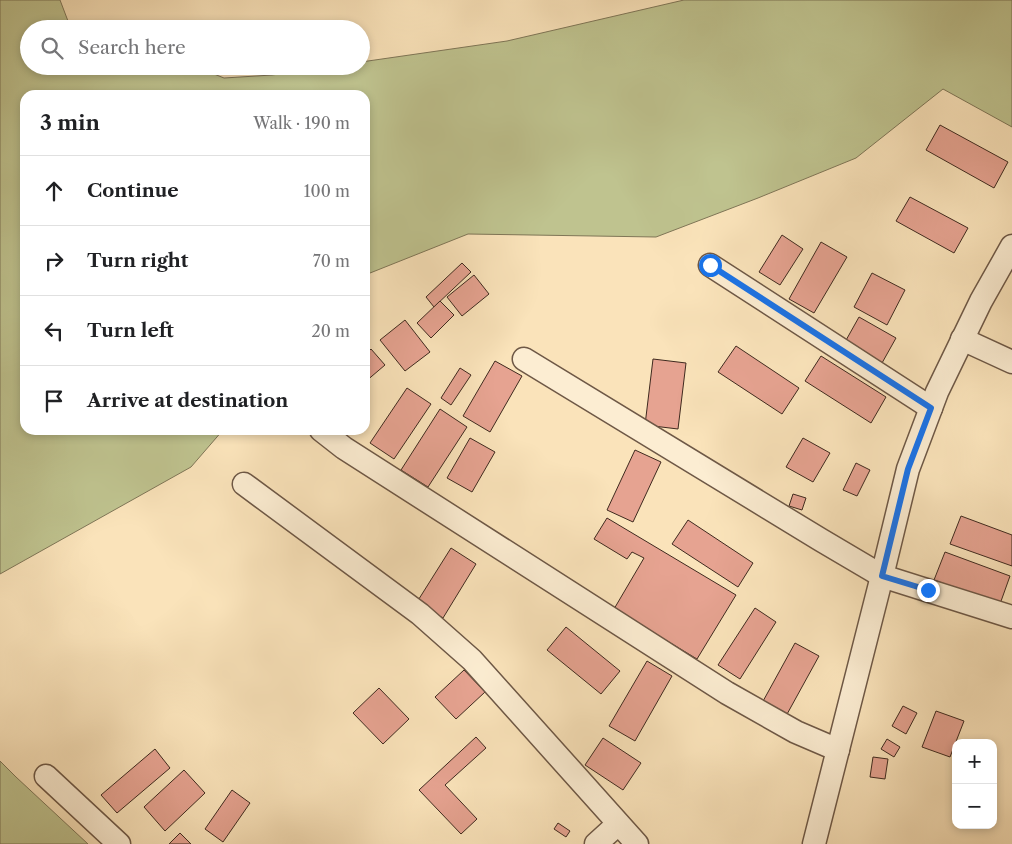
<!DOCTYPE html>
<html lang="en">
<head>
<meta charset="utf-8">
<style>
  body { margin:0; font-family:"Libre Caslon Text",serif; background:#f2f2f2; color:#202124 }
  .controls { position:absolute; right:15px; bottom:15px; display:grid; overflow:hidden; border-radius:10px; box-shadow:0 2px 8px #0003 }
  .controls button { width:45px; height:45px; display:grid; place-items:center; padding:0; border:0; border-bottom:1px solid #e0e0e0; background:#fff; color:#202124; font:25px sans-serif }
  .stop { position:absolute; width:15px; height:15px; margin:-11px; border:4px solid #1a73e8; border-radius:50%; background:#fff }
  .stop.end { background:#1a73e8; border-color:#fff; box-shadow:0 1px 5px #0008 }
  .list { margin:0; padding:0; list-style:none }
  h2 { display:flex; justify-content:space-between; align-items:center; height:65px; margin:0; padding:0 20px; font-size:21px }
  h2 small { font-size:16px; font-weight:400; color:#757577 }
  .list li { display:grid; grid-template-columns:32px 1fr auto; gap:15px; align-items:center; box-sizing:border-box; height:70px; padding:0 20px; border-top:1px solid #e0e0e0 }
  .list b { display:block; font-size:19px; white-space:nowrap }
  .list em { font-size:16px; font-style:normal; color:#757577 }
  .icon { flex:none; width:28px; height:28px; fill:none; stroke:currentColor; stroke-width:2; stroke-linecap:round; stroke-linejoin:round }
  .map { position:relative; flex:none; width:1012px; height:844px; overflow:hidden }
  .search { position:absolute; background:#fff; box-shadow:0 2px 8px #0003; left:20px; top:20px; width:350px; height:55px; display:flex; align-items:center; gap:12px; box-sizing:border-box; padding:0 18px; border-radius:28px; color:#757577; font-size:19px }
  .panel { position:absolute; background:#fff; box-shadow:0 2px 8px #0003; left:20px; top:90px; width:350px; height:345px; border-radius:15px }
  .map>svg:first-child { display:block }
  .green { fill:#bfc38f; stroke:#7f7657 }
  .building { fill:#e6a391; stroke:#3f2a1f }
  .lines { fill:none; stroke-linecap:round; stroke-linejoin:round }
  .minor-casing { stroke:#6e5846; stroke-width:25 }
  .minor { stroke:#fcedd2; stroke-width:22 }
  .route { stroke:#1a73e8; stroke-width:6 }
</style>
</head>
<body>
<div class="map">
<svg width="1012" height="844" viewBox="0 0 1012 844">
  <rect width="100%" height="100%" fill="#fae3ba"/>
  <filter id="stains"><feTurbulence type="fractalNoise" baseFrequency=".004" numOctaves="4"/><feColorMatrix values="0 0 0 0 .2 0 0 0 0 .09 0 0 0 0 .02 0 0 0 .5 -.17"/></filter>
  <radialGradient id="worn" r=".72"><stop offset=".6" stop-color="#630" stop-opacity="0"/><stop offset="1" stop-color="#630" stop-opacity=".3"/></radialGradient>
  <!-- green -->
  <g class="green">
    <path d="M0,0H60L71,29H29V66H194L224,78L272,75L335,66H361V62L507,41L684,0H1012V127L943,89L856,158L758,198L656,237L468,234L365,275V95H25V430H223L191,467L0,574Z"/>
    <path d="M0,761L16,777L88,844H0Z"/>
  </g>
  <!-- building -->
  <g class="building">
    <path d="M940,125L1008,162L994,188L926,150Z"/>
    <path d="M910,197L968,228L954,253L896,221Z"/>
    <path d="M782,235L803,249L780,285L759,272Z"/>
    <path d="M821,242L847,257L814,313L789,299Z"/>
    <path d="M462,263L471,272L434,307L426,297Z"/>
    <path d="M872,273L905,290L887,325L854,307Z"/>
    <path d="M474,275L489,294L462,316L447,297Z"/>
    <path d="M440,301L454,315L431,338L417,323Z"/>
    <path d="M859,317L896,338L882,363L845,342Z"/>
    <path d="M405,320L430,352L405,371L380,340Z"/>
    <path d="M736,346L799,388L782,414L718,372Z"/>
    <path d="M371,349L385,365L365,382V355Z"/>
    <path d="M821,356L886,397L871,423L805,381Z"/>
    <path d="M653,359L686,363L678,429L645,425Z"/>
    <path d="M495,361L522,376L490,432L463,416Z"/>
    <path d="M460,368L471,375L451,405L441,398Z"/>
    <path d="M407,388L431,404L394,459L370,443Z"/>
    <path d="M440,409L467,427L428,487L401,470Z"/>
    <path d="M470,438L495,452L472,492L447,478Z"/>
    <path d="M803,438L830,453L813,482L786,467Z"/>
    <path d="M635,450L661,462L633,522L607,510Z"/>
    <path d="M856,463L870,470L857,496L843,490Z"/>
    <path d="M793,494L806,498L802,510L789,506Z"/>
    <path d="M961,516L1012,535V566L950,544Z"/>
    <path d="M607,518L736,595L697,659L614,609L644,558L632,552L627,559L594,539Z"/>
    <path d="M688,520L753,563L738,587L672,544Z"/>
    <path d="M451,548L476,564L443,618L417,602Z"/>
    <path d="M945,552L1010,576L1000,604L934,580Z"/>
    <path d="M755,608L776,622L740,679L718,665Z"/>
    <path d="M566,627L620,671L601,694L547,650Z"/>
    <path d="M795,643L819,656L786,716L762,703Z"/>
    <path d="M647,661L672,676L635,741L609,726Z"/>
    <path d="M464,670L485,692L456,719L435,697Z"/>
    <path d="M379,688L409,719L383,744L353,713Z"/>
    <path d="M903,706L917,713L906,734L892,726Z"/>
    <path d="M936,711L964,721L950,757L922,747Z"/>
    <path d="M476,737L486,748L445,785L477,819L461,834L419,790Z"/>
    <path d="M603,738L641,763L623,790L585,765Z"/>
    <path d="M887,739L900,747L894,757L881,749Z"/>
    <path d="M155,749L170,768L117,813L101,795Z"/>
    <path d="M873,757L888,759L885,779L870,777Z"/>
    <path d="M184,770L205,793L165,831L144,807Z"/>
    <path d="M232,790L250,803L223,842L205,829Z"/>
    <path d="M558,823L570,831L566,837L554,829Z"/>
    <path d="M180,833L191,844H169Z"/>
  </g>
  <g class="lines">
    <!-- minor casing -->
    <g class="minor-casing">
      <g id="minor">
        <path d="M710,265L931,408"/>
        <path d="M962,339L1012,362"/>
        <path d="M524,359L821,540L882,576L1012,617"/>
        <path d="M321,430L344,448L727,693L796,732L838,750"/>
        <path d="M244,484L420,614L472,660L637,844"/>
        <path d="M46,776L119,844"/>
        <path d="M596,844L618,824"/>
        <path d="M814,844L882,576L908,469L937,392L981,301L1012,246"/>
      </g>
    </g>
    <!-- minor -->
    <use href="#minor" class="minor"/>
  </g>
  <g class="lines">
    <!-- route -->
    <path class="route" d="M710,265L931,408L908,469L882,576L928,590"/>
  </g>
  <rect width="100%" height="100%" filter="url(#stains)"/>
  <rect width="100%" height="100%" fill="url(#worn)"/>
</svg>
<div class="controls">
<button>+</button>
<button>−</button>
</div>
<div class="stop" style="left:710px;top:265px"></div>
<div class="stop end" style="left:928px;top:590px"></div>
<div class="search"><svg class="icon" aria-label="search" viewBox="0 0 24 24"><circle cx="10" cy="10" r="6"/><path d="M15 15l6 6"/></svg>Search here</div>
<section class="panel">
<h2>3 min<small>Walk · 190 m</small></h2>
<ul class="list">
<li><svg class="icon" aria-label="ahead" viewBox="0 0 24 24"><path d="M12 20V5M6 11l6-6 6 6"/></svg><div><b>Continue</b></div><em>100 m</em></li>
<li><svg class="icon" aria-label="right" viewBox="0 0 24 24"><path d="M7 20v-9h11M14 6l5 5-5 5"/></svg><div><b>Turn right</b></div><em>70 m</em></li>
<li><svg class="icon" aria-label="left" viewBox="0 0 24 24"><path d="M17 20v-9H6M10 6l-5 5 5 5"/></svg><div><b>Turn left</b></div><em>20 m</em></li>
<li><svg class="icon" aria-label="arrive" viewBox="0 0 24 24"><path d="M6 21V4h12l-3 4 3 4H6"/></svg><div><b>Arrive at destination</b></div></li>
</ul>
</section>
</div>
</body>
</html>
